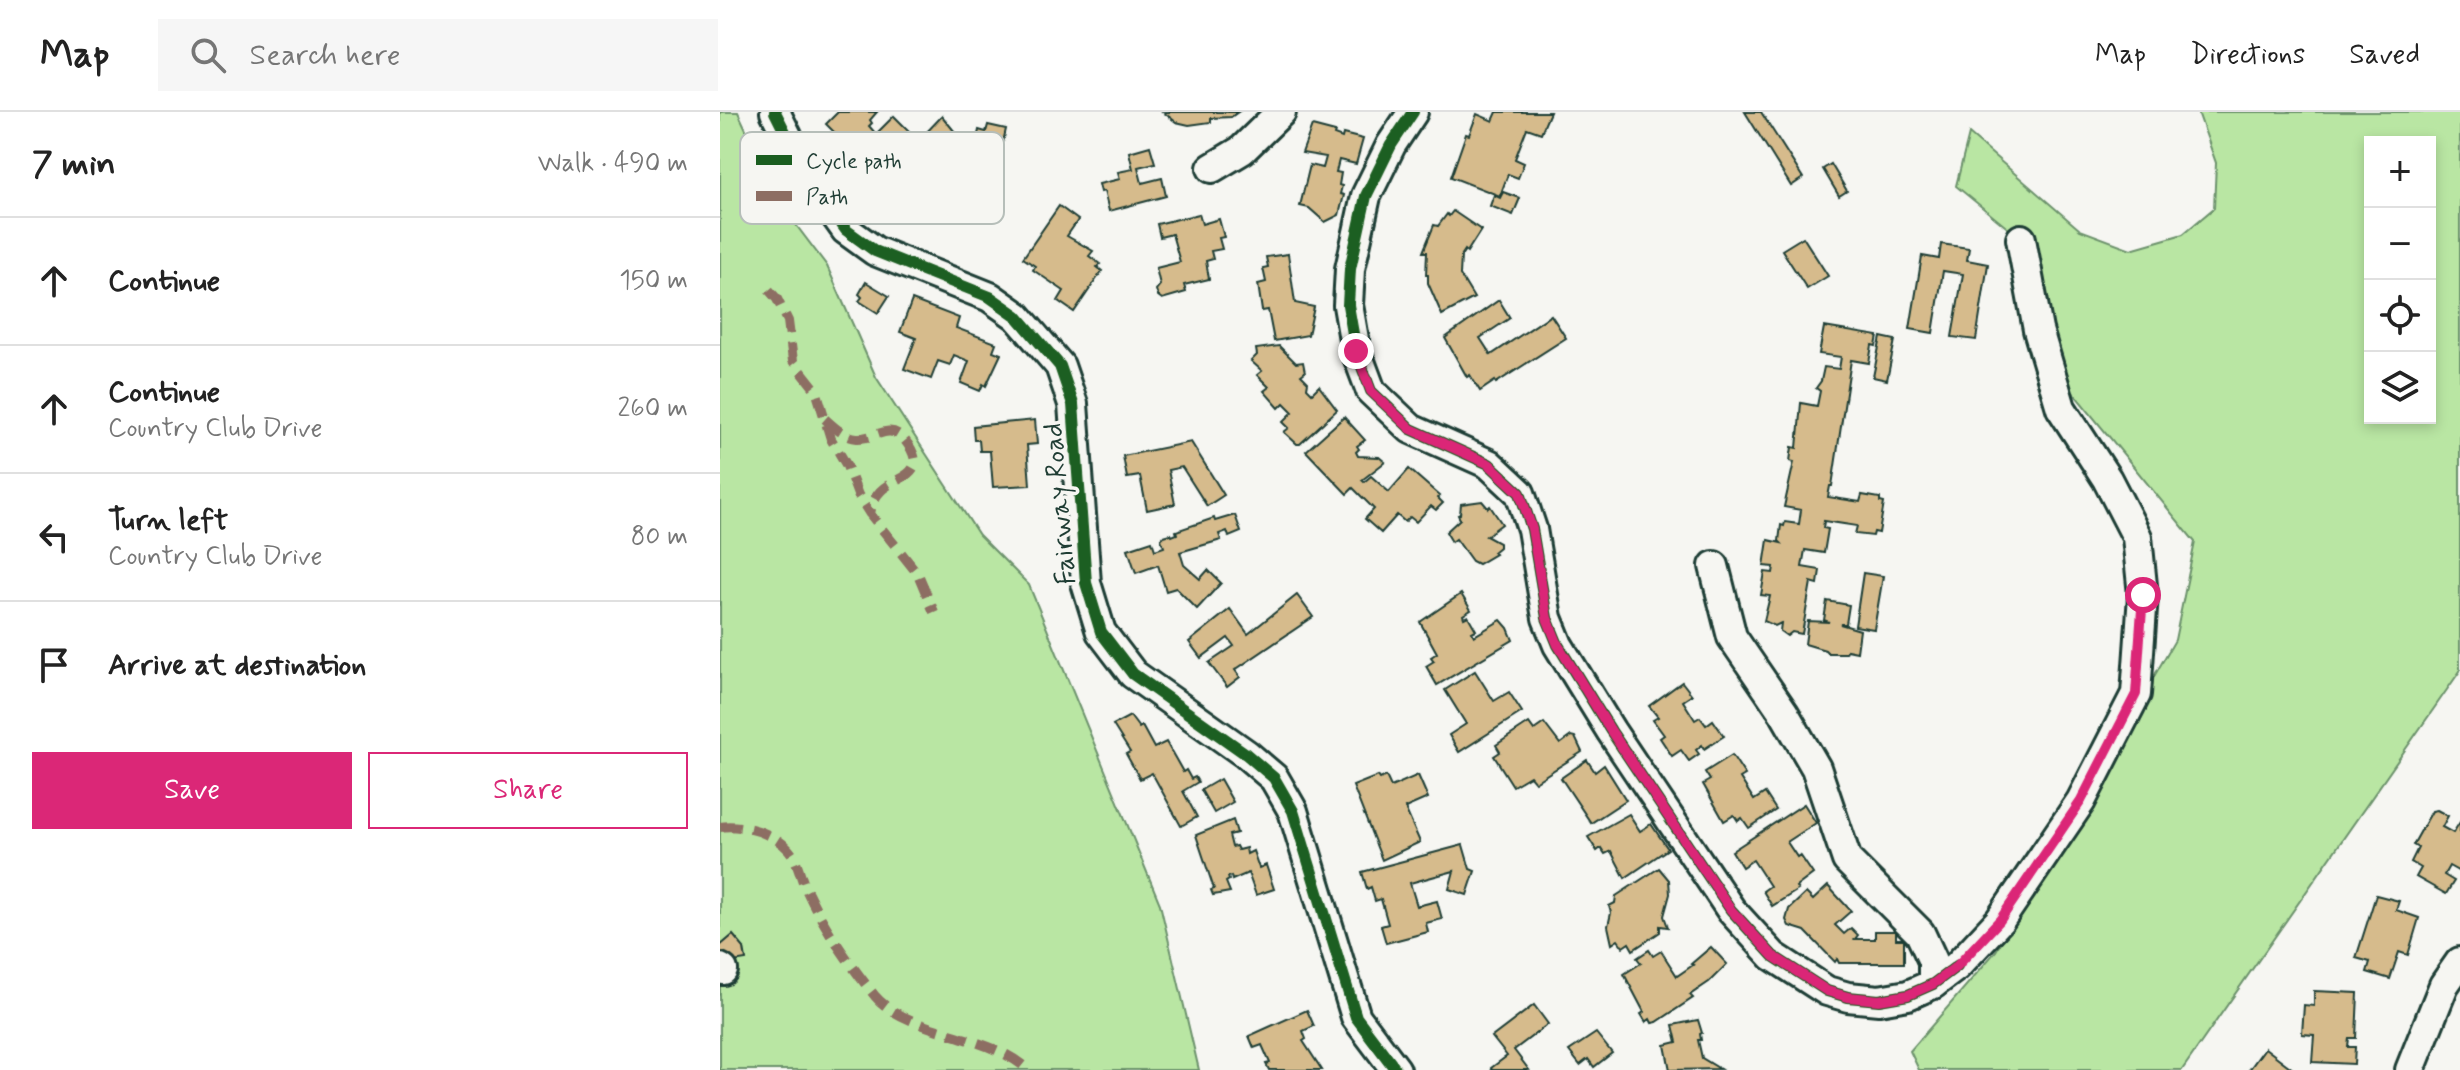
<!DOCTYPE html>
<html lang="en">
<head>
<meta charset="utf-8">
<style>
  body { margin:0; font-family:Mynerve,sans-serif; background:#f6f6f6; color:#222 }
  .controls { position:absolute; right:24px; top:24px; display:grid; overflow:hidden; border-radius:0px; box-shadow:0 4px 12px #0003 }
  .controls button { width:72px; height:72px; display:grid; place-items:center; padding:0; border:0; border-bottom:2px solid #e0e0e0; background:#fff; color:#222; font:40px sans-serif }
  .stop { position:absolute; width:24px; height:24px; margin:-18px; border:6px solid #db2777; border-radius:50%; background:#fff }
  .stop.end { background:#db2777; border-color:#fff; box-shadow:0 2px 8px #0008 }
  .list { margin:0; padding:0; list-style:none }
  h2 { display:flex; justify-content:space-between; align-items:center; height:104px; margin:0; padding:0 32px; font-size:34px }
  h2 small { font-size:26px; font-weight:400; color:#767676 }
  .list li { display:grid; grid-template-columns:52px 1fr auto; gap:24px; align-items:center; box-sizing:border-box; height:128px; padding:0 32px; border-top:2px solid #e0e0e0 }
  .list b { display:block; font-size:30px; white-space:nowrap }
  .list p { margin:0; font-size:26px; white-space:nowrap; color:#767676 }
  .list em { font-size:26px; font-style:normal; color:#767676 }
  .actions { display:flex; gap:16px; padding:24px 32px }
  .actions a { flex:1; padding:18px 0; border:2px solid #db2777; border-radius:0px; text-align:center; font-size:28px; color:#db2777 }
  .actions .main { background:#db2777; color:#fff }
  .icon { flex:none; width:44px; height:44px; fill:none; stroke:currentColor; stroke-width:2; stroke-linecap:round; stroke-linejoin:round }
  .map { position:relative; flex:none; width:1740px; height:958px; overflow:hidden }
  header { display:flex; align-items:center; gap:48px; box-sizing:border-box; height:112px; padding:0 40px; background:#fff; border-bottom:2px solid #e0e0e0 }
  header strong { font-size:38px }
  nav { display:flex; gap:44px; margin-inline-start:auto; font-size:28px }
  .search { width:560px; height:72px; background:#f6f6f6; display:flex; align-items:center; gap:20px; box-sizing:border-box; padding:0 28px; border-radius:0px; color:#767676; font-size:30px }
  main { display:flex }
  aside { flex:1; background:#fff }
  .map>svg:first-child { display:block }
  .green { fill:#b9e6a3; stroke:#6c926c; stroke-width:2; fill-rule:evenodd }
  .building { fill:#d6bb8c; stroke:#1f3d34; stroke-width:2 }
  .lines { fill:none; stroke-linecap:round; stroke-linejoin:round }
  .minor-casing { stroke:#1f3d34; stroke-width:34 }
  .minor { stroke:#f6f6f2; stroke-width:28 }
  .quiet { stroke:#8d6e63; stroke-width:10; stroke-dasharray:20 10; stroke-linecap:butt }
  .cycleway-casing { stroke:#f6f6f2; stroke-width:17 }
  .cycleway { stroke:#1b5e20; stroke-width:12 }
  .route { stroke:#db2777; stroke-width:10 }
  .labels { text-anchor:middle; stroke-width:7; stroke-linejoin:round; paint-order:stroke }
  .street-label { font-size:28px; fill:#1f3d34; stroke:#f6f6f2 }
  .key { fill:#f6f6f2; stroke:#b6beb9; stroke-width:2 }
  .key-label { font-size:22px; fill:#1f3d34 }
</style>
</head>
<body>
<header>
<strong>Map</strong>
<div class="search"><svg class="icon" aria-label="search" viewBox="0 0 24 24"><circle cx="10" cy="10" r="6"/><path d="M15 15l6 6"/></svg>Search here</div>
<nav><a>Map</a><a>Directions</a><a>Saved</a></nav>
</header>
<main>
<aside>
<h2>7 min<small>Walk · 490 m</small></h2>
<ul class="list">
<li><svg class="icon" aria-label="ahead" viewBox="0 0 24 24"><path d="M12 20V5M6 11l6-6 6 6"/></svg><div><b>Continue</b></div><em>150 m</em></li>
<li><svg class="icon" aria-label="ahead" viewBox="0 0 24 24"><path d="M12 20V5M6 11l6-6 6 6"/></svg><div><b>Continue</b><p>Country Club Drive</p></div><em>260 m</em></li>
<li><svg class="icon" aria-label="left" viewBox="0 0 24 24"><path d="M17 20v-9H6M10 6l-5 5 5 5"/></svg><div><b>Turn left</b><p>Country Club Drive</p></div><em>80 m</em></li>
<li><svg class="icon" aria-label="arrive" viewBox="0 0 24 24"><path d="M6 21V4h12l-3 4 3 4H6"/></svg><div><b>Arrive at destination</b></div></li>
</ul>
<div class="actions"><a class="main">Save</a><a>Share</a></div>
</aside>
<div class="map">
<svg width="1740" height="958" viewBox="0 0 1740 958">
  <rect width="100%" height="100%" fill="#f6f6f2"/>
  <filter id="ink" filterUnits="userSpaceOnUse"><feTurbulence type="fractalNoise" baseFrequency=".0125" numOctaves="2"/><feDisplacementMap in="SourceGraphic" scale="16" xChannelSelector="R" yChannelSelector="G"/><feConvolveMatrix kernelMatrix="1 2 1 2 8 2 1 2 1" color-interpolation-filters="sRGB"/></filter>
  <g filter="url(#ink)">
    <!-- green -->
    <g class="green">
      <path d="M0,0H18L61,93L107,154L156,265L259,423L309,473L440,792L479,958H0Z"/>
      <path d="M1478,0H1740V559L1462,958H1199L1190,939L1276,839L1455,528L1475,430L1347,273L1301,127L1236,74L1249,22L1360,118L1411,137L1463,122L1494,96L1496,51ZM1650,30H1710V306H1650Z"/>
    </g>
    <!-- building -->
    <g class="building">
      <path d="M118,0H157L150,8L152,11L149,14L156,22L174,4L191,21L140,72L123,55L134,44L129,39L136,33L131,28L127,33L106,12Z"/>
      <path d="M443,0H518L511,5L491,6V10L469,13L456,10Z"/>
      <path d="M777,0H830L821,21L807,16L795,47L804,51L798,66L788,62L780,84L731,65L746,22L749,23L757,2L773,9Z"/>
      <path d="M1025,0H1041L1083,66L1071,74Z"/>
      <path d="M222,4L235,20L228,27L236,37L254,41L259,18L266,20L268,13L286,17L277,57L281,58L284,69L280,92L263,88L245,89L219,83L218,88L206,85V71L186,72V50L182,46Z"/>
      <path d="M592,14L615,20L614,23L622,26L623,22L643,27L636,52L619,48L616,60L621,61L619,73L622,74L620,82L624,83L619,103L605,110L589,96L580,94L590,53L603,56L606,45L582,41Z"/>
      <path d="M430,34L435,51L418,55L422,71L442,66L446,84L389,99L384,79L381,80L379,72L400,67L398,60L413,57L409,40Z"/>
      <path d="M1111,52L1127,79L1119,84L1103,57Z"/>
      <path d="M783,80L800,86L793,103L770,94L774,83L780,86Z"/>
      <path d="M339,94L358,108L347,124L373,139L369,144L380,152L377,155L382,159L354,200L338,189L344,179L313,158L315,154L303,146Z"/>
      <path d="M733,99L761,118L747,140L745,138L741,144L740,163L754,186L722,203L708,171V163H706L707,140H703L714,113L718,114L727,102L729,104Z"/>
      <path d="M479,102L482,112L499,107L504,125L499,126L502,137L491,139L493,147L486,149L489,167L464,173L466,180L442,187L438,184L436,178L440,173L436,156L460,150L452,122L440,125L437,112Z"/>
      <path d="M1083,125L1108,164L1087,177L1062,138Z"/>
      <path d="M1221,132L1249,136L1247,148L1268,152L1256,228L1232,225L1243,162L1223,159L1213,221L1190,217L1202,144L1219,147Z"/>
      <path d="M568,142L575,191L594,195L588,223L554,229L548,198L542,199L538,172L546,170L543,156L548,155L546,145Z"/>
      <path d="M146,170L169,184L158,201L139,189L142,185L139,182Z"/>
      <path d="M192,188L239,206L236,216L276,231L273,239L281,242L266,274L263,272L260,279L241,271L249,249L234,243L230,253L218,249L211,267L184,257L196,226L180,220Z"/>
      <path d="M779,188L790,206L760,226L771,243L831,203L846,226L776,271L775,269L760,279L750,263L747,265L725,226Z"/>
      <path d="M1104,215L1158,224L1156,234L1152,233L1149,251L1131,248L1112,374H1110L1108,385L1140,390L1142,383L1160,386V390L1164,391L1159,421L1154,420L1153,424L1135,422L1137,414L1104,409L1103,416L1108,417L1104,441L1085,438L1082,455L1100,458L1098,472L1091,470L1082,522L1072,520L1067,524L1060,519L1061,511L1055,514L1044,509L1050,484L1041,483L1045,460L1053,461L1054,455L1044,454L1048,428L1061,431L1059,429L1061,413L1064,414L1065,410L1079,412L1081,398L1064,395L1074,350L1070,349L1072,335L1077,336L1081,291L1097,294L1100,279L1096,276L1101,269L1104,255L1119,257L1121,245L1099,242Z"/>
      <path d="M1161,225L1175,228L1167,268L1153,265Z"/>
      <path d="M559,234L576,251L583,250L585,260L581,263L588,270L587,276L592,281L599,274L617,298L580,332H577L564,320L569,316L563,310L573,300L564,291L559,296L544,279L549,275L537,263L542,259L531,249L537,243L536,237Z"/>
      <path d="M624,305L645,328L637,334L639,337L636,340L638,344L659,345L665,350L642,368L644,370L651,364L669,380L689,357L720,384L718,386L723,391L716,398L711,394L696,410L690,405L685,410L677,403L661,421L645,407L654,397L633,376L627,382L586,339Z"/>
      <path d="M315,308L317,332L307,333L310,373L273,375L270,339H260L259,328H254L253,314Z"/>
      <path d="M471,330L504,383L487,394L462,355L448,358L455,392L427,398L420,364L407,366L403,344Z"/>
      <path d="M762,389L768,396L770,394L782,412L766,424L779,431V435L773,440L775,442L758,452L752,449L736,427L732,430L726,420L740,407L738,403L740,402L741,392Z"/>
      <path d="M515,403L521,420L509,425L507,419L499,422L501,428L460,440L464,453L480,467L488,458L501,471L477,497L456,476L446,479L438,453L416,461L408,437L432,429L435,438L444,435L441,427L444,424L451,422L452,424L457,422L456,419L494,406L495,409Z"/>
      <path d="M1143,461L1163,464L1154,517L1135,514Z"/>
      <path d="M741,482L751,498L743,503L744,506L748,504L756,518L752,520L754,524L781,508L788,516L793,528L717,573L706,554L714,549L711,545L717,541L700,510Z"/>
      <path d="M577,483L593,505L515,558L520,565L507,575L489,551L514,534L508,526L481,546L469,530L510,497L528,522Z"/>
      <path d="M1107,489L1129,493L1126,512H1120L1140,518L1137,540L1127,538L1126,541H1108L1105,538L1085,532L1088,509L1109,510L1104,508Z"/>
      <path d="M755,559L774,589L789,580L802,600L739,640L729,623L746,612L725,578Z"/>
      <path d="M962,570L972,583L963,589L975,608L980,605L986,613L993,608L1004,624L984,637L982,633L976,638L979,642L969,649L961,638L952,644L940,626L944,623L933,608L938,605L929,594Z"/>
      <path d="M410,604L419,616L422,614L434,636L446,630L463,660L466,658L471,667L475,665L478,670L463,679L477,705L461,714L432,661L420,667L406,642L410,640L393,613Z"/>
      <path d="M809,611L814,618L824,611L840,632L851,624L855,625L862,640L815,670L810,664L793,674L774,644L780,640L776,633Z"/>
      <path d="M1012,643L1025,663L1020,666L1034,688L1045,681L1056,698L1029,716L1022,706L1018,709L1014,703L1004,709L983,672L990,668L985,660Z"/>
      <path d="M867,648L875,660L884,653L906,688L871,711L841,666Z"/>
      <path d="M698,663L708,686L685,696L700,730L662,748L633,674L658,664L660,667L666,664L671,675Z"/>
      <path d="M500,667L513,690L494,701L481,678Z"/>
      <path d="M1084,692L1096,711L1067,730L1077,745L1080,743L1093,762L1076,775L1078,778L1052,794L1043,779L1050,774L1033,748L1022,755L1012,739Z"/>
      <path d="M1717,698L1728,704L1722,715L1733,721L1740,710V757L1738,759L1729,754L1724,763L1734,769L1726,782L1696,765L1701,756L1691,750L1698,736L1693,733L1712,699Z"/>
      <path d="M909,702L920,719L931,712L948,737L905,766L891,739L885,742L881,736L877,739L868,725Z"/>
      <path d="M513,708L517,721L509,723L512,735L516,734L518,738L526,736L527,742L533,739L539,756L546,753L554,777L536,783L528,761L512,768L511,764L508,765L509,768L506,770L510,780L493,783L491,778L494,777L476,723Z"/>
      <path d="M743,733L750,757L755,759L747,783L729,777L734,759L690,771L697,794L717,789L722,807L706,811L708,820L666,831L661,814L668,812L661,787L655,789L651,775L647,777L642,760Z"/>
      <path d="M939,756L949,768L950,782L944,804L948,815L940,814V820L913,838L909,831L903,835L898,828L892,832L888,814L891,801L889,794L895,791L896,784Z"/>
      <path d="M1108,774L1131,799L1115,813L1124,822L1131,816L1138,823L1135,827H1155V819H1176V827H1184V851H1119L1117,847L1115,850L1085,819L1069,814L1066,808L1069,797L1086,781L1093,788Z"/>
      <path d="M1656,783L1679,789L1676,798L1699,806L1688,843L1679,840L1670,867L1647,860L1650,850L1636,846Z"/>
      <path d="M13,823L24,836L26,848L7,851L0,843V834Z"/>
      <path d="M991,835L1007,852L989,870L970,883L973,886L937,910L932,911L930,907L926,910L921,902L924,900L904,862L921,851L917,846L929,838L933,844L941,839L957,864L973,853L971,852Z"/>
      <path d="M1594,879L1638,881L1636,926H1629L1628,935H1635L1634,952L1592,950L1594,923L1582,922L1584,893L1594,894Z"/>
      <path d="M814,893L828,912L794,938L809,958H772L771,956L787,944L772,925Z"/>
      <path d="M587,898L594,914L583,919L586,927L583,929L602,958H549L546,952L550,951L542,933L534,936L529,924Z"/>
      <path d="M978,908L982,921L980,922L981,928H978L982,946L1000,957L950,958L945,933L957,930L953,913Z"/>
      <path d="M876,921L892,941L874,955L868,947L860,953L849,939Z"/>
      <path d="M1545,936L1574,958H1529Z"/>
    </g>
    <g class="lines">
      <!-- minor casing -->
      <g class="minor-casing">
        <g id="minor">
          <path d="M55,0L86,62L126,118L155,139L270,185L297,204L340,254L353,292L366,471L381,520L413,562L526,642L554,666L573,699L636,905L676,958"/>
          <path d="M693,0L671,33L646,84L630,157L628,193L636,239L651,279L691,317L769,352L800,381L812,417L827,506L838,533L891,619L1011,798L1053,844L1107,879L1128,885L1159,888L1188,883L1213,872L1237,854L1280,808L1361,689L1416,582L1423,483L1417,425L1387,367L1341,296L1318,218L1301,127"/>
          <path d="M492,56L522,38L561,0"/>
          <path d="M994,454L1012,525L1064,601L1096,656L1127,748L1200,821L1213,849V872"/>
          <path d="M0,856L3,858"/>
          <path d="M1690,958L1724,873L1740,850"/>
        </g>
      </g>
      <!-- minor -->
      <use href="#minor" class="minor"/>
      <!-- quiet -->
      <g class="quiet">
        <path d="M49,178L57,187L68,209L73,249L96,278L111,327L127,354L138,383L150,402L198,462L214,500"/>
        <path d="M105,307C114,315 124,325 137,326C161,327 172,305 191,337C194,343 196,348 194,354C186,373 156,365 150,402"/>
        <path d="M0,715C22,712 53,720 68,737C79,749 80,767 88,781C105,817 130,853 155,884C187,922 271,922 308,958"/>
      </g>
      <!-- cycleway casing -->
      <g class="cycleway-casing">
        <g id="cycleway">
          <path d="M55,0L86,62L126,118L155,139L270,185L297,204L340,254L353,292L366,471L381,520L413,562L526,642L554,666L573,699L636,905L676,958"/>
          <path d="M693,0L671,33L646,84L630,157L628,193L636,239L651,279L691,317L769,352L800,381L812,417L827,506L838,533L891,619L1011,798L1053,844L1107,879L1128,885L1159,888L1188,883L1213,872L1237,854"/>
        </g>
      </g>
      <!-- cycleway -->
      <use href="#cycleway" class="cycleway"/>
    </g>
  </g>
  <g class="lines" filter="url(#ink)">
    <!-- route -->
    <path class="route" d="M636,239L651,279L691,317L769,352L800,381L812,417L827,506L838,533L891,619L1011,798L1053,844L1107,879L1128,885L1159,888L1188,883L1213,872L1237,854L1280,808L1361,689L1416,582L1423,483"/>
  </g>
  <g class="labels">
    <!-- street labels -->
    <g class="street-label">
      <text transform="translate(338 392) rotate(-95)" y="10">Fairway Road</text>
    </g>
  </g>
  <!-- legend -->
  <rect x="20" y="20" width="264" height="92" rx="12" class="key"/>
  <rect x="36" y="43" width="36" height="10" fill="#1b5e20"/>
  <rect x="36" y="79" width="36" height="10" fill="#8d6e63"/>
  <g class="key-label">
    <text x="86" y="56">Cycle path</text>
    <text x="86" y="92">Path</text>
  </g>
</svg>
<div class="controls">
<button>+</button>
<button>−</button>
<button><svg class="icon" aria-label="locate" viewBox="0 0 24 24"><circle cx="12" cy="12" r="6"/><path d="M12 2v4M12 18v4M2 12h4M18 12h4"/></svg></button>
<button><svg class="icon" aria-label="layers" viewBox="0 0 24 24"><path d="M12 4l9 5-9 5-9-5zM3 14l9 5 9-5"/></svg></button>
</div>
<div class="stop" style="left:1423px;top:483px"></div>
<div class="stop end" style="left:636px;top:239px"></div>
</div>
</main>
</body>
</html>
